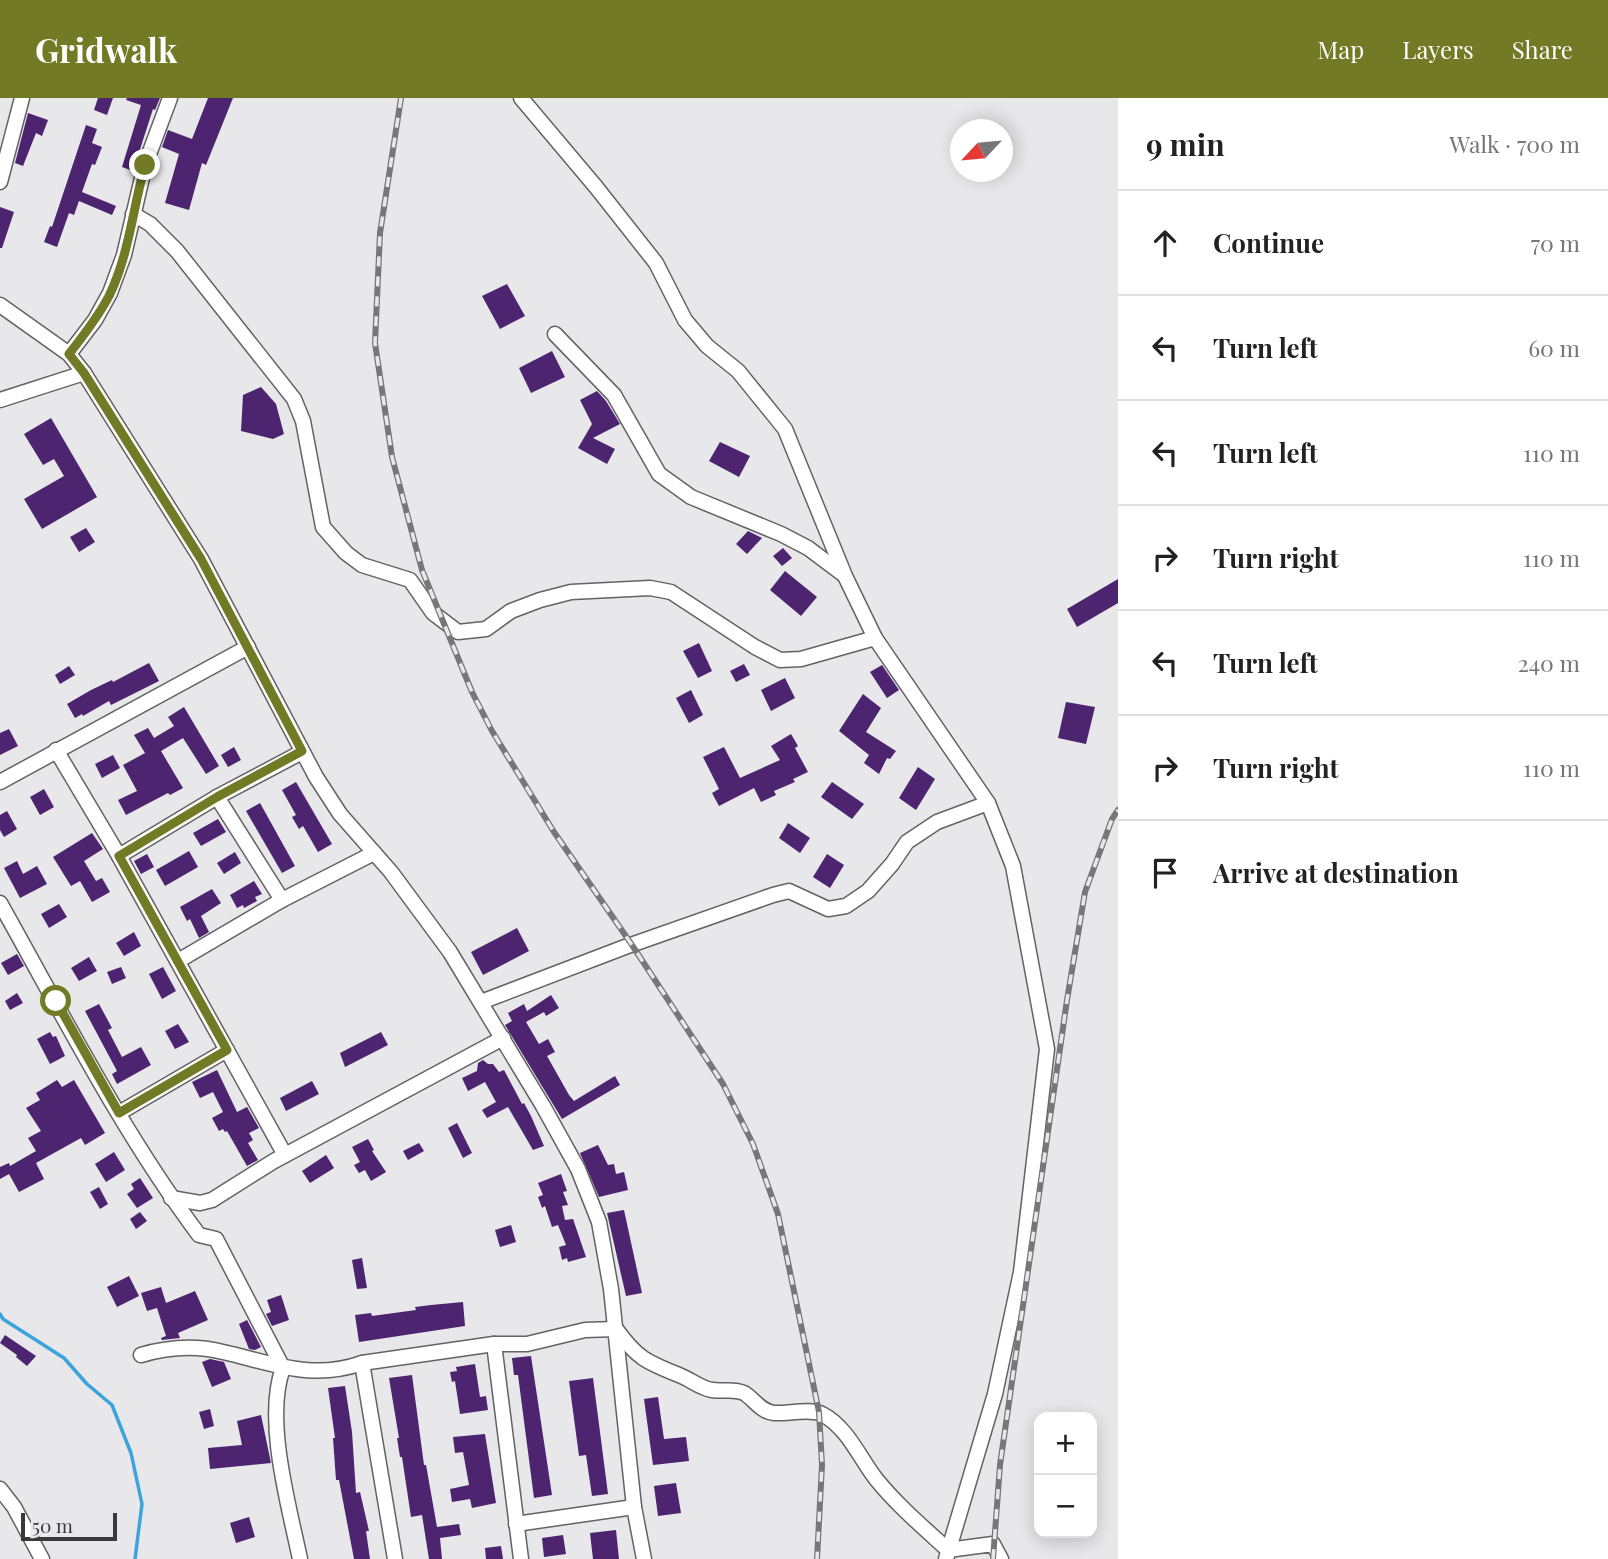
<!DOCTYPE html>
<html lang="en">
<head>
<meta charset="utf-8">
<style>
  body { margin:0; font-family:"Playfair Display",serif; background:#f6f6f6; color:#222 }
  .controls { position:absolute; right:21px; bottom:21px; display:grid; overflow:hidden; border-radius:14px; box-shadow:0 4px 18px #0003 }
  .controls button { width:63px; height:63px; display:grid; place-items:center; padding:0; border:0; border-bottom:2px solid #e0e0e0; background:#fff; color:#222; font:35px sans-serif }
  .compass { position:absolute; left:950px; top:21px; width:63px; height:63px; border-radius:50%; background:#fff; box-shadow:0 4px 18px #0003; rotate:244deg }
  .scale { position:absolute; left:21px; bottom:18px; width:96px; box-sizing:border-box; padding-left:7px; border:4px solid #3a393b; border-top:0; font-size:19px; line-height:24px; white-space:nowrap; color:#3a393b; -webkit-text-stroke:5px #e8e7ea; paint-order:stroke }
  .stop { position:absolute; width:21px; height:21px; margin:-16px; border:5px solid #727a25; border-radius:50%; background:#fff }
  .stop.end { background:#727a25; border-color:#fff; box-shadow:0 2px 7px #0008 }
  .list { margin:0; padding:0; list-style:none }
  h2 { display:flex; justify-content:space-between; align-items:center; height:91px; margin:0; padding:0 28px; font-size:30px }
  h2 small { font-size:23px; font-weight:400; color:#767676 }
  .list li { display:grid; grid-template-columns:46px 1fr auto; gap:21px; align-items:center; box-sizing:border-box; height:105px; padding:0 28px; border-top:2px solid #e0e0e0 }
  .list b { display:block; font-size:26px; white-space:nowrap }
  .list em { font-size:23px; font-style:normal; color:#767676 }
  .icon { flex:none; width:38px; height:38px; fill:none; stroke:currentColor; stroke-width:2; stroke-linecap:round; stroke-linejoin:round }
  .map { position:relative; flex:none; width:1118px; height:1461px; overflow:hidden }
  header { display:flex; align-items:center; gap:42px; box-sizing:border-box; height:98px; padding:0 35px; background:#727a25; color:#fff }
  header strong { font-size:33px }
  nav { display:flex; gap:38px; margin-inline-start:auto; font-size:24px }
  main { display:flex }
  aside { flex:1; background:#fff }
  .map>svg:first-child { display:block }
  .lines { fill:none; stroke-linecap:round; stroke-linejoin:round }
  .stream { stroke:#3da3dc; stroke-width:3.5 }
  .building { fill:#4c246f }
  .minor-casing { stroke:#636265; stroke-width:17 }
  .minor { stroke:#fff; stroke-width:14 }
  .rail-casing { stroke:#777679; stroke-width:6 }
  .rail { stroke:#e8e7ea; stroke-width:3.5; stroke-dasharray:10; stroke-linecap:butt }
  .route { stroke:#727a25; stroke-width:9 }
</style>
</head>
<body>
<header>
<strong>Gridwalk</strong>
<nav><a>Map</a><a>Layers</a><a>Share</a></nav>
</header>
<main>
<div class="map">
<svg width="1118" height="1461" viewBox="0 0 1118 1461">
  <rect width="100%" height="100%" fill="#e8e7ea"/>
  <g class="lines">
    <!-- stream -->
    <path class="stream" d="M0,1216L3,1221L64,1260L87,1286L112,1307L131,1355L142,1406L135,1461"/>
  </g>
  <!-- building -->
  <g class="building">
    <path d="M98,0H113L107,17L94,12Z"/>
    <path d="M127,0H160L155,12L153,11L133,73L122,69L141,7L126,2Z"/>
    <path d="M208,0H233L206,67L202,65L189,112L165,105L179,56L162,49L168,32L192,41Z"/>
    <path d="M28,15L48,22L42,38L36,35L23,68L15,65Z"/>
    <path d="M86,27L97,31L92,45L102,49L95,67L92,66L82,94L116,108L112,117L79,103L74,117L69,115L57,149L44,144L50,128L52,129Z"/>
    <path d="M0,109L14,114L2,150H0Z"/>
    <path d="M507,186L525,218L500,231L482,198Z"/>
    <path d="M552,253L565,279L531,295L519,270Z"/>
    <path d="M261,289L276,306L284,336L273,341L241,333L243,297Z"/>
    <path d="M597,293L606,303L620,326L593,340L615,351L607,366L578,350L592,326L580,302Z"/>
    <path d="M51,320L97,399L42,431L24,401L64,378L54,361L43,367L24,336Z"/>
    <path d="M720,344L750,358L739,379L709,363Z"/>
    <path d="M86,430L95,444L79,454L70,439Z"/>
    <path d="M748,433L762,440L747,456L736,446Z"/>
    <path d="M783,450L792,460L782,468L773,458Z"/>
    <path d="M785,473L817,499L801,518L770,492Z"/>
    <path d="M1118,481V505L1077,529L1067,511Z"/>
    <path d="M699,545L712,573L698,580L683,553Z"/>
    <path d="M149,565L159,583L111,607L109,603L83,618L82,616L75,620L67,606L91,592L112,582L113,584Z"/>
    <path d="M744,566L750,577L736,584L730,573Z"/>
    <path d="M882,567L899,592L887,600L870,574Z"/>
    <path d="M69,568L75,577L60,586L55,577Z"/>
    <path d="M785,580L795,600L771,613L761,592Z"/>
    <path d="M691,592L703,617L689,625L676,600Z"/>
    <path d="M863,596L881,610L866,634L896,653L890,661L887,660L879,676L864,665L869,657L839,633Z"/>
    <path d="M1066,604L1095,609L1086,646L1058,640Z"/>
    <path d="M184,609L219,668L206,676L183,640L161,653L183,690L170,697L168,695L126,717L118,702L137,693L123,667L145,655L134,637L148,630L154,640L174,628L168,619Z"/>
    <path d="M9,631L18,648L0,657V635Z"/>
    <path d="M791,636L798,648L795,650L808,674L793,681L795,684L774,693L776,697L761,704L754,690L719,708L712,695L719,691L703,659L724,649L740,680L780,662L771,648Z"/>
    <path d="M234,649L241,662L228,669L221,657Z"/>
    <path d="M113,657L120,670L102,680L95,666Z"/>
    <path d="M918,669L935,681L916,712L899,700Z"/>
    <path d="M296,684L332,746L318,754L303,728L299,731L292,719L296,717L282,692Z"/>
    <path d="M832,684L864,706L852,721L821,699Z"/>
    <path d="M44,691L54,709L40,717L30,699Z"/>
    <path d="M260,705L295,768L282,775L246,713Z"/>
    <path d="M7,713L17,731L4,739L0,732V717Z"/>
    <path d="M218,721L226,734L201,748L193,735Z"/>
    <path d="M788,725L810,740L800,755L779,740Z"/>
    <path d="M92,735L103,751L84,763L96,783L102,780L110,794L92,804L80,783L71,788L53,759Z"/>
    <path d="M189,753L198,769L165,788L156,772Z"/>
    <path d="M235,754L241,765L224,776L217,765Z"/>
    <path d="M147,756L154,769L141,776L134,763Z"/>
    <path d="M827,756L844,767L830,790L813,779Z"/>
    <path d="M17,763L23,776L37,768L47,786L20,800L4,770Z"/>
    <path d="M254,783L262,796L255,799L257,803L244,810L243,807L237,810L230,797Z"/>
    <path d="M212,791L221,805L201,818L209,834L199,840L190,821L187,823L180,809Z"/>
    <path d="M59,806L67,819L49,830L41,816Z"/>
    <path d="M517,830L529,853L483,877L471,854Z"/>
    <path d="M134,834L141,848L124,858L116,845Z"/>
    <path d="M17,856L24,868L8,877L1,865Z"/>
    <path d="M89,859L97,873L79,883L71,870Z"/>
    <path d="M121,869L126,880L112,886L107,874Z"/>
    <path d="M163,869L176,893L162,901L149,876Z"/>
    <path d="M17,895L23,905L10,912L5,903Z"/>
    <path d="M551,897L559,910L546,918L544,914L526,924L539,946L548,941L555,954L547,958L569,997L574,1003L615,978L620,987L562,1021L505,927L512,923L508,915L524,906L527,913Z"/>
    <path d="M99,906L112,930L108,932L122,959L141,949L151,967L117,986L112,976L117,973L85,913Z"/>
    <path d="M178,926L189,944L175,951L165,933Z"/>
    <path d="M50,934L53,939L56,938L65,958L50,966L37,941Z"/>
    <path d="M381,934L388,947L345,969L340,955Z"/>
    <path d="M483,962L488,966H493L499,974L504,972L522,1006L524,1005L531,1018L544,1048L533,1052L508,1009L487,1020L482,1012L496,1004L485,984L468,993L462,980L477,973L478,965Z"/>
    <path d="M217,972L237,1014L247,1009L259,1030L249,1035L253,1042L248,1045L258,1062L247,1068L227,1033L225,1034L223,1031L219,1033L212,1020L223,1014L213,994L200,1000L192,984Z"/>
    <path d="M57,982L62,989L74,982L105,1035L85,1047L81,1040L36,1065L44,1081L19,1094L9,1076L0,1081V1069L9,1065L10,1068L36,1053L28,1040L41,1033L26,1010L40,1002L36,995Z"/>
    <path d="M312,983L319,996L286,1013L280,1000Z"/>
    <path d="M457,1025L472,1055L463,1060L448,1030Z"/>
    <path d="M368,1041L374,1052L372,1053L386,1074L371,1083L365,1072L359,1075L354,1067L360,1064L352,1049Z"/>
    <path d="M419,1045L424,1053L408,1062L403,1053Z"/>
    <path d="M598,1047L608,1067L614,1066L616,1076L624,1074L628,1092L599,1099L580,1055Z"/>
    <path d="M114,1054L125,1072L106,1084L95,1066Z"/>
    <path d="M326,1057L334,1070L310,1085L302,1073Z"/>
    <path d="M561,1076L567,1093L563,1094L568,1107L562,1108L565,1122L573,1121L586,1159L568,1164L567,1160L562,1162L559,1149L566,1147L558,1127L552,1129L545,1108L542,1110L538,1099L543,1097L538,1085Z"/>
    <path d="M140,1080L153,1100L137,1110L127,1096L134,1091L131,1086Z"/>
    <path d="M99,1089L108,1106L100,1111L90,1094Z"/>
    <path d="M624,1112L642,1195L626,1198L607,1115Z"/>
    <path d="M140,1114L147,1123L136,1131L130,1121Z"/>
    <path d="M511,1127L516,1144L500,1149L495,1132Z"/>
    <path d="M362,1160L367,1190L357,1191L352,1162Z"/>
    <path d="M129,1178L139,1198L117,1209L107,1189Z"/>
    <path d="M161,1189L166,1205L195,1193L208,1222L178,1235L180,1240L162,1242L161,1240L166,1238L157,1210L147,1213L141,1195Z"/>
    <path d="M281,1197L289,1222L272,1228L266,1216L271,1214L267,1202Z"/>
    <path d="M463,1204L465,1228L359,1244L355,1217L371,1215L372,1218L416,1212L415,1209L431,1207Z"/>
    <path d="M247,1222L261,1249L255,1252L249,1251L239,1226Z"/>
    <path d="M5,1237L36,1258L27,1268L16,1259L17,1257L0,1245Z"/>
    <path d="M531,1258L552,1397L534,1400L518,1277H514L512,1260Z"/>
    <path d="M210,1261L224,1264L231,1281L212,1289L202,1264Z"/>
    <path d="M475,1266L480,1299L486,1298L488,1312L460,1316L455,1283L452,1284L450,1274L457,1273L456,1269Z"/>
    <path d="M412,1277L424,1367H426L437,1429L459,1426L461,1437L440,1440L442,1461H429L422,1417L411,1419L402,1359H400L397,1340H399L389,1280Z"/>
    <path d="M593,1280L608,1396L592,1398L586,1357L579,1358L569,1283Z"/>
    <path d="M345,1288L352,1334L356,1395L360,1394L369,1433H366L370,1461H354L339,1382H336L333,1340H335L328,1290Z"/>
    <path d="M658,1299L664,1341L686,1339L689,1363L653,1367L644,1301Z"/>
    <path d="M210,1311L214,1328L204,1331L199,1314Z"/>
    <path d="M261,1317L271,1365L210,1371L208,1350L242,1347L237,1323Z"/>
    <path d="M485,1336L496,1405L472,1410L470,1401L452,1404L450,1391L469,1387L463,1354L455,1355L453,1339Z"/>
    <path d="M676,1385L681,1415L658,1418L654,1388Z"/>
    <path d="M249,1419L255,1439L236,1445L230,1425Z"/>
    <path d="M616,1432L619,1461H593L590,1435Z"/>
    <path d="M563,1437L566,1456L544,1459L542,1440Z"/>
    <path d="M501,1448L503,1461H486L485,1450Z"/>
  </g>
  <g class="lines">
    <!-- minor casing -->
    <g class="minor-casing">
      <g id="minor">
        <path d="M521,0L596,89L656,165L685,222L707,248L738,273L785,331L845,478L875,540L988,705L1013,768L1047,951L1021,1174L995,1296L946,1461"/>
        <path d="M0,84L22,0"/>
        <path d="M133,116L150,126L177,153L294,301L303,323L323,429L346,455L362,467L410,482L433,515L458,534L486,531L511,513L540,502L571,494L650,490L671,494L755,549L780,562L801,561L875,540"/>
        <path d="M0,207L69,256L84,275L201,461L316,679L340,716L391,774L450,854L543,1008L578,1071L599,1124L611,1191L634,1409L644,1461"/>
        <path d="M555,236L614,297L659,376L691,399L781,436L808,450L844,477"/>
        <path d="M69,256L95,222L110,195L124,157L145,67L170,0"/>
        <path d="M0,302L84,275"/>
        <path d="M56,652L119,758L285,1057"/>
        <path d="M0,684L248,549"/>
        <path d="M217,699L282,802"/>
        <path d="M119,758L217,699L302,654"/>
        <path d="M0,805C63,917 122,1034 199,1137L216,1141L283,1270C264,1321 289,1408 300,1461"/>
        <path d="M178,863L282,802L374,755"/>
        <path d="M481,904L625,849L773,797L789,793L828,811L846,808L868,793L892,766L907,744L937,724L988,705"/>
        <path d="M119,1015L227,952"/>
        <path d="M171,1100L200,1105L212,1102L274,1063L503,940"/>
        <path d="M494,1246L521,1461"/>
        <path d="M141,1257C168,1249 195,1247 223,1254C272,1265 311,1283 362,1265L494,1246H527L585,1232L616,1231C637,1260 646,1264 679,1277C690,1281 700,1290 712,1292C723,1294 733,1290 744,1295C754,1301 761,1314 774,1315C789,1316 809,1310 822,1316C848,1330 859,1359 876,1381C897,1407 923,1429 948,1452L993,1446L1001,1461"/>
        <path d="M362,1265L395,1461"/>
        <path d="M0,1391L14,1409L42,1461"/>
        <path d="M516,1426L634,1409"/>
      </g>
    </g>
    <!-- minor -->
    <use href="#minor" class="minor"/>
    <!-- rail casing -->
    <g class="rail-casing">
      <g id="rail">
        <path d="M401,0L380,135L375,245L392,359L422,472L472,594L492,633L554,734L632,847L723,986L753,1046L778,1116L819,1314L822,1367L817,1461"/>
        <path d="M993,1461L1000,1367L1067,902L1085,794L1112,721L1118,712"/>
      </g>
    </g>
    <!-- rail -->
    <use href="#rail" class="rail"/>
  </g>
  <g class="lines">
    <!-- route -->
    <path class="route" d="M56,903L119,1015L227,952L119,758L217,699L302,653L201,461L84,275L69,256C84,237 98,219 109,198C129,157 133,110 145,67"/>
  </g>
</svg>
<div class="controls">
<button>+</button>
<button>−</button>
</div>
<svg class="compass" viewBox="-18 -18 36 36"><path d="M0-13l5 13h-10z" fill="#e53935"/><path d="M0 13l5-13h-10z" fill="#767676"/></svg>
<div class="scale">50 m</div>
<div class="stop" style="left:56px;top:903px"></div>
<div class="stop end" style="left:145px;top:67px"></div>
</div>
<aside>
<h2>9 min<small>Walk · 700 m</small></h2>
<ul class="list">
<li><svg class="icon" aria-label="ahead" viewBox="0 0 24 24"><path d="M12 20V5M6 11l6-6 6 6"/></svg><div><b>Continue</b></div><em>70 m</em></li>
<li><svg class="icon" aria-label="left" viewBox="0 0 24 24"><path d="M17 20v-9H6M10 6l-5 5 5 5"/></svg><div><b>Turn left</b></div><em>60 m</em></li>
<li><svg class="icon" aria-label="left" viewBox="0 0 24 24"><path d="M17 20v-9H6M10 6l-5 5 5 5"/></svg><div><b>Turn left</b></div><em>110 m</em></li>
<li><svg class="icon" aria-label="right" viewBox="0 0 24 24"><path d="M7 20v-9h11M14 6l5 5-5 5"/></svg><div><b>Turn right</b></div><em>110 m</em></li>
<li><svg class="icon" aria-label="left" viewBox="0 0 24 24"><path d="M17 20v-9H6M10 6l-5 5 5 5"/></svg><div><b>Turn left</b></div><em>240 m</em></li>
<li><svg class="icon" aria-label="right" viewBox="0 0 24 24"><path d="M7 20v-9h11M14 6l5 5-5 5"/></svg><div><b>Turn right</b></div><em>110 m</em></li>
<li><svg class="icon" aria-label="arrive" viewBox="0 0 24 24"><path d="M6 21V4h12l-3 4 3 4H6"/></svg><div><b>Arrive at destination</b></div></li>
</ul>
</aside>
</main>
</body>
</html>
